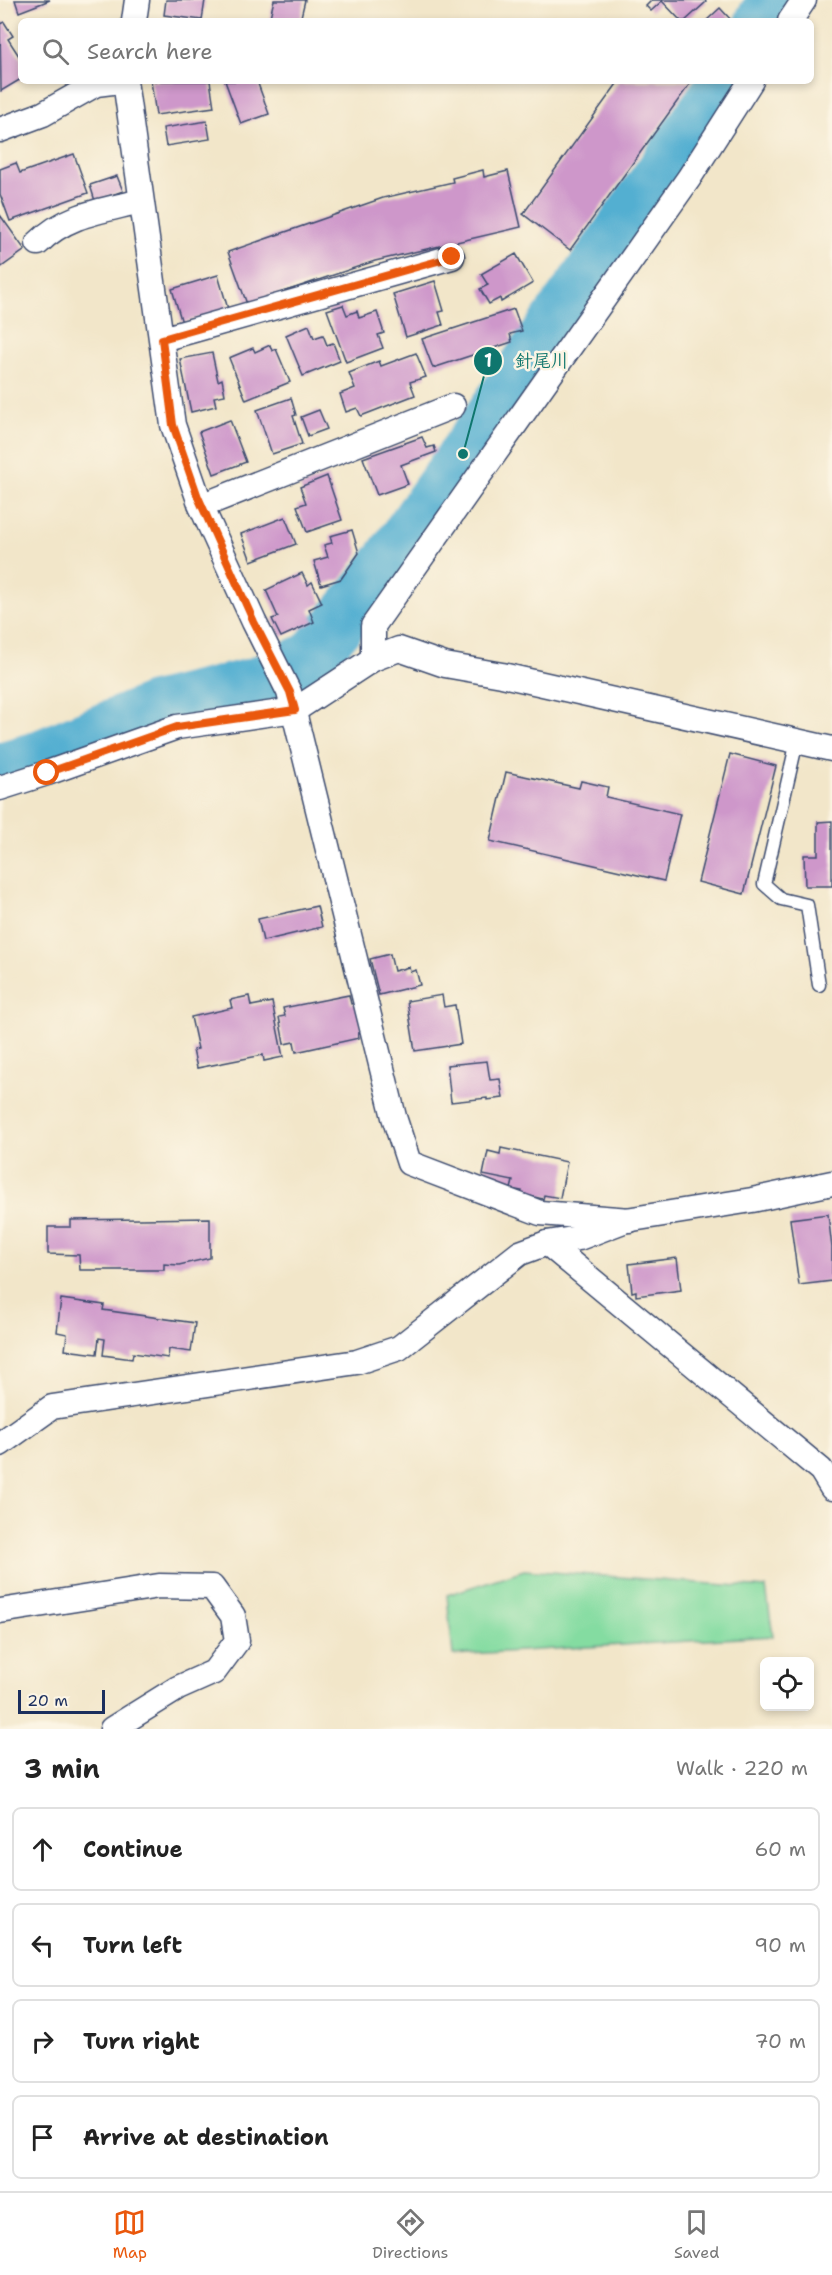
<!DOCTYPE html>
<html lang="en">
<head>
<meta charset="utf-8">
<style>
  body { margin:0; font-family:"Shantell Sans","Klee One",sans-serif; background:#f2f2f2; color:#222 }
  .controls { position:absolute; right:18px; bottom:18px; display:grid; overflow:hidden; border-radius:9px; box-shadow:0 3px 9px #0003 }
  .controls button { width:54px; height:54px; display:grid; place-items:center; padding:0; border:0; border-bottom:2px solid #e0e0e0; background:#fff; color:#222; font:30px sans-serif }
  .scale { position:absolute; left:18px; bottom:15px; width:87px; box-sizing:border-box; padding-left:6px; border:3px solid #1b2f5e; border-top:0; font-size:16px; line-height:21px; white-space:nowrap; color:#1b2f5e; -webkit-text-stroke:4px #fcf5e5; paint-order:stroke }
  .stop { position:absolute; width:18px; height:18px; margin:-14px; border:4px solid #ea580c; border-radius:50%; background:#fff }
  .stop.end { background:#ea580c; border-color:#fff; box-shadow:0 2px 6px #0008 }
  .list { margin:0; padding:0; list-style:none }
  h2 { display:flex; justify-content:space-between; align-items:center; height:78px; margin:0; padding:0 24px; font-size:26px }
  h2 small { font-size:20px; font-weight:400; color:#767676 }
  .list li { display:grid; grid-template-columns:39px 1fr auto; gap:18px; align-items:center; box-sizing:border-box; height:84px; margin:0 12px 12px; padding:0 12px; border:2px solid #e0e0e0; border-radius:9px }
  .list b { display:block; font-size:22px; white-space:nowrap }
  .list em { font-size:20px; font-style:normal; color:#767676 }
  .icon { flex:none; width:33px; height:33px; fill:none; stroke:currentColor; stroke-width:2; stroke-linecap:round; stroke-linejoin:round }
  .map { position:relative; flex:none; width:832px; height:1729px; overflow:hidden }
  .search { position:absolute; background:#fff; box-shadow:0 3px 9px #0003; left:18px; right:18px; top:18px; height:66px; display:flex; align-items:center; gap:15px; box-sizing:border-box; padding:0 21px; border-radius:9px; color:#767676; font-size:22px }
  .sheet { height:462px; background:#fff }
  nav { display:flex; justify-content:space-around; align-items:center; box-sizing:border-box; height:84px; border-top:2px solid #e0e0e0; background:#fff; font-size:16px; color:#767676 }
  nav a { display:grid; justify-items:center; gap:3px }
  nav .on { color:#ea580c }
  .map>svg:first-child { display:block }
  .green { fill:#84dca1; stroke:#508680; stroke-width:1.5 }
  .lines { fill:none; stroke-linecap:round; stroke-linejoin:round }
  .river { stroke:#53afd1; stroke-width:52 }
  .building { fill:#ce97ca }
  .lane-casing { stroke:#3b4a6e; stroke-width:15 }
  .street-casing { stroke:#3b4a6e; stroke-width:27 }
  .lane { stroke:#fff; stroke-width:12 }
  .street { stroke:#fff; stroke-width:24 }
  .route { stroke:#ea580c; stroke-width:8 }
  .leader { fill:none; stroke:#0f766e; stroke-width:2 }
  .callout-dot { fill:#0f766e; stroke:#fcf5e5; stroke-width:2 }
  .mark-label { font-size:18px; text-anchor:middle; font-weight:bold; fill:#fff }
  .callout-label { font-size:18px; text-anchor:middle; font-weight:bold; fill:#0f766e; stroke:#fcf5e5; stroke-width:5; stroke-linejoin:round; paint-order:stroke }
</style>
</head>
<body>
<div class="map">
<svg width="832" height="1729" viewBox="0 0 832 1729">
  <rect width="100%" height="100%" fill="#fcf5e5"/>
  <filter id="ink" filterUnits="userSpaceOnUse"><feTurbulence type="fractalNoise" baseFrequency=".0167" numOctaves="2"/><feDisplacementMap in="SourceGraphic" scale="12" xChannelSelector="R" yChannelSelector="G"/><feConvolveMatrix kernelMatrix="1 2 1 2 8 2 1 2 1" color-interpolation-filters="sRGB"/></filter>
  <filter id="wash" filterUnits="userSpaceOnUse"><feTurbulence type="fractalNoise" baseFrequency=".008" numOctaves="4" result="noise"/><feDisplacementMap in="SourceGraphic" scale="24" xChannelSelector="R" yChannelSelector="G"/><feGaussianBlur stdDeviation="1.35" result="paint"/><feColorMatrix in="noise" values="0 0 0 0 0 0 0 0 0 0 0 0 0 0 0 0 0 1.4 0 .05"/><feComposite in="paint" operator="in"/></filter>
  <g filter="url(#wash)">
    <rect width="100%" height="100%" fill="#f2e6c9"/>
    <!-- green -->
    <path class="green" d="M524,1570L766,1588L773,1636L453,1655L447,1595Z"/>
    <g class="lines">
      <!-- river -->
      <g class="river">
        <path d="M761,21L774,0"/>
        <path d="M0,768L34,758L154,708L256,683L312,657L377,578L725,81"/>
      </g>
    </g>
    <g id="blocks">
      <!-- building -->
      <g class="building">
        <path d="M15,0H50L19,12Z"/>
        <path d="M166,0H205L202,20L164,15Z"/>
        <path d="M274,0H305L300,21H269Z"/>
        <path d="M652,0H705L706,2L685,21H681L662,1L651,11L646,6Z"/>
        <path d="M720,8L732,21H706Z"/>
        <path d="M4,22L13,36L8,39L21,59V79L1,91L0,24Z"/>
        <path d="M151,81H210L214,107L156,115Z"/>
        <path d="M225,81H257L269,114L241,124Z"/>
        <path d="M619,81H692L570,250L523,214Z"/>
        <path d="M207,121L210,139L166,146L163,128Z"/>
        <path d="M74,154L88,193L10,221L0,194V169L16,163L20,173Z"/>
        <path d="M483,170L484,177L508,171L521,227L375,261L247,304L228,252L383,198L453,182L452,178Z"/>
        <path d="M117,176L123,191L95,201L90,185Z"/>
        <path d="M0,215L25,250L0,268Z"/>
        <path d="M516,254L533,283L501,302L500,298L489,304L480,289L488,285L481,274Z"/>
        <path d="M218,275L228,309L182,323L172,289Z"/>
        <path d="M435,281L444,311L439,312L443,325L406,337L393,294Z"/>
        <path d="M343,305L347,315L357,311L359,318L377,312L384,333L378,335L383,348L346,362L327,310Z"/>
        <path d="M514,309L522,331L510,334L512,342L433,368L422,339Z"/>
        <path d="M309,325L314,338L323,335L327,345L333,343L340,361L303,376L286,335Z"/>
        <path d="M270,345L272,351L276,349L290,382L246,400L229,358L253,348L255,352Z"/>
        <path d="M212,353L218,381L222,379L225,395L214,397L216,406L191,412L180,359Z"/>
        <path d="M416,353L426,377L410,382L415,395L361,416L357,408L346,412L340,394L355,388L349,373L379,361L381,366Z"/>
        <path d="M291,398L296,415L293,416L302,444L272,454L257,410Z"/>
        <path d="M319,410L327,429L308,436L301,417Z"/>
        <path d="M230,420L246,462L214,474L199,432Z"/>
        <path d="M422,437L427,448L434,446L436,452L401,465L408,484L377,495L363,458Z"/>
        <path d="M327,476L342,520L307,532L297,506L306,503L300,487Z"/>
        <path d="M285,517L296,544L251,561L241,534Z"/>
        <path d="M352,530L359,553L341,579L321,585L314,561L328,557L324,545L332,543L330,536Z"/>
        <path d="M302,573L308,585L312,582L322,603L309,609L314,622L281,637L272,619L278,617L266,590Z"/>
        <path d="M730,754L776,766L744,894L698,882Z"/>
        <path d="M506,772L579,788L581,781L608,787L606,797L680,814L664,881L490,841Z"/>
        <path d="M832,821V886H805L804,855H818V822Z"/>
        <path d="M317,906L322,927L263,941L258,919Z"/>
        <path d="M390,954L394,971L409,967L410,972L416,970L420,985L379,995L370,959Z"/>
        <path d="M349,995L351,1004L357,1003L363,1032L358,1033L359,1038L296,1052L294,1042L284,1044L279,1017L285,1016L283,1008Z"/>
        <path d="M442,995L444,1007L455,1005L461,1044L415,1051L407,1001Z"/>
        <path d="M249,996L251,1006L272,1002L283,1057L264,1061L263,1055L197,1068L193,1050L198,1049L191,1017L232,1008L230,1000Z"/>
        <path d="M487,1061L490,1080L500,1079L503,1098L487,1100V1098L451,1102L447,1065Z"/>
        <path d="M501,1148L567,1162L560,1198L544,1195L543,1199L521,1194L522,1191L511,1189L513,1181L483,1175L488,1151L500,1154Z"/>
        <path d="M828,1214L832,1248V1281L799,1285L790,1219Z"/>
        <path d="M210,1218V1258L179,1265L164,1264V1270H80L79,1255L48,1254V1227H71V1220Z"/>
        <path d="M677,1258L681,1290L636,1296V1291L632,1292L629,1264Z"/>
        <path d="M61,1299L104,1305L103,1310L195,1323L191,1352L169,1349L168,1358L133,1353L132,1359L103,1355L105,1339L99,1338L97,1354L65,1350L67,1334L57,1332Z"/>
      </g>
    </g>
  </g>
  <g filter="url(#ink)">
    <use href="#blocks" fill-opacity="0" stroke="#3b4a6e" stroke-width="1.5"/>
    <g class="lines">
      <!-- lane casing -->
      <g class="lane-casing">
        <path id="lane" d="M797,741L764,884L781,899L807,905L819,985"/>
      </g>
      <!-- street casing -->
      <g class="street-casing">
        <g id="street">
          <path d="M134,21L137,0"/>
          <path d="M790,21L804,0"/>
          <path d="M125,81L173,425L201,506L254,622L289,692L394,1117L409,1163L540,1213L630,1220"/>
          <path d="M0,130L43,114L96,84L120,81"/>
          <path d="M38,243C67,214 102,211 141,201"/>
          <path d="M162,339L452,257"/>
          <path d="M201,506L453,406"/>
          <path d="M373,659V626L689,178L751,81"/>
          <path d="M0,788L47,773L177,727L295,710L373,659L399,649L445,665L502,675L832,749"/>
          <path d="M547,1243L821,1470L832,1488"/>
          <path d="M0,1444L52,1407L357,1362L399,1348L520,1253L547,1243L579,1238L626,1220L752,1200L832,1183"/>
          <path d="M0,1611L159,1586L212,1587L233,1616L237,1641L214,1672L178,1688L112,1729"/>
        </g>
      </g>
      <!-- lane -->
      <use href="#lane" class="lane"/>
      <!-- street -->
      <use href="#street" class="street"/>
    </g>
  </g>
  <g class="lines" filter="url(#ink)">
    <!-- route -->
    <path class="route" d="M47,773L177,727L295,710L290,692L254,622L198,497L173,425L162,339L452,257"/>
  </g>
  <!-- callouts -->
  <path class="leader" d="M463 454L488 361"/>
  <g class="callout-dot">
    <circle cx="463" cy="454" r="6"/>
    <circle cx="488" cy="361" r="15"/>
  </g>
  <g class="mark-label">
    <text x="488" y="367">1</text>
  </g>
  <g class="callout-label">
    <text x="542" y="367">針尾川</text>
  </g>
</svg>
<div class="controls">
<button><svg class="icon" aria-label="locate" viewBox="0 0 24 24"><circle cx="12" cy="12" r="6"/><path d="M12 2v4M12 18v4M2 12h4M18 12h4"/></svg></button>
</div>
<div class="scale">20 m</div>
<div class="stop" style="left:47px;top:773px"></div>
<div class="stop end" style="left:452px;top:257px"></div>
<div class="search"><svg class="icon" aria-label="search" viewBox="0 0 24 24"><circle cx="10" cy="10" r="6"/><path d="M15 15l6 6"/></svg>Search here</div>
</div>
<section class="sheet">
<h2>3 min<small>Walk · 220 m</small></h2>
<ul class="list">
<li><svg class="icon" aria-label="ahead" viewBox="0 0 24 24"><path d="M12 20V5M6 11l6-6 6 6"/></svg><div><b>Continue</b></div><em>60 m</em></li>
<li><svg class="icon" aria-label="left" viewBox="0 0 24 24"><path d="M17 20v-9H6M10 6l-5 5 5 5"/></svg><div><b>Turn left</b></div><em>90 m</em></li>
<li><svg class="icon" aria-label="right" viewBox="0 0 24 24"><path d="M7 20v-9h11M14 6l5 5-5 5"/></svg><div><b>Turn right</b></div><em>70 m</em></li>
<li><svg class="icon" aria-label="arrive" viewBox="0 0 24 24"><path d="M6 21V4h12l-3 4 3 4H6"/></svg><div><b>Arrive at destination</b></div></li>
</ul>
</section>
<nav>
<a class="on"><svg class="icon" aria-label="map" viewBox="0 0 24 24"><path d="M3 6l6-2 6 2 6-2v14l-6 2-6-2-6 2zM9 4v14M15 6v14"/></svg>Map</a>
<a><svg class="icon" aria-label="directions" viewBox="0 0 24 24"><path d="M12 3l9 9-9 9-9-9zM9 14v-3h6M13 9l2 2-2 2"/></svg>Directions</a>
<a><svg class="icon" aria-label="saved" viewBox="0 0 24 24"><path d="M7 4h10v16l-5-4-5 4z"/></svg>Saved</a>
</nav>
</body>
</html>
